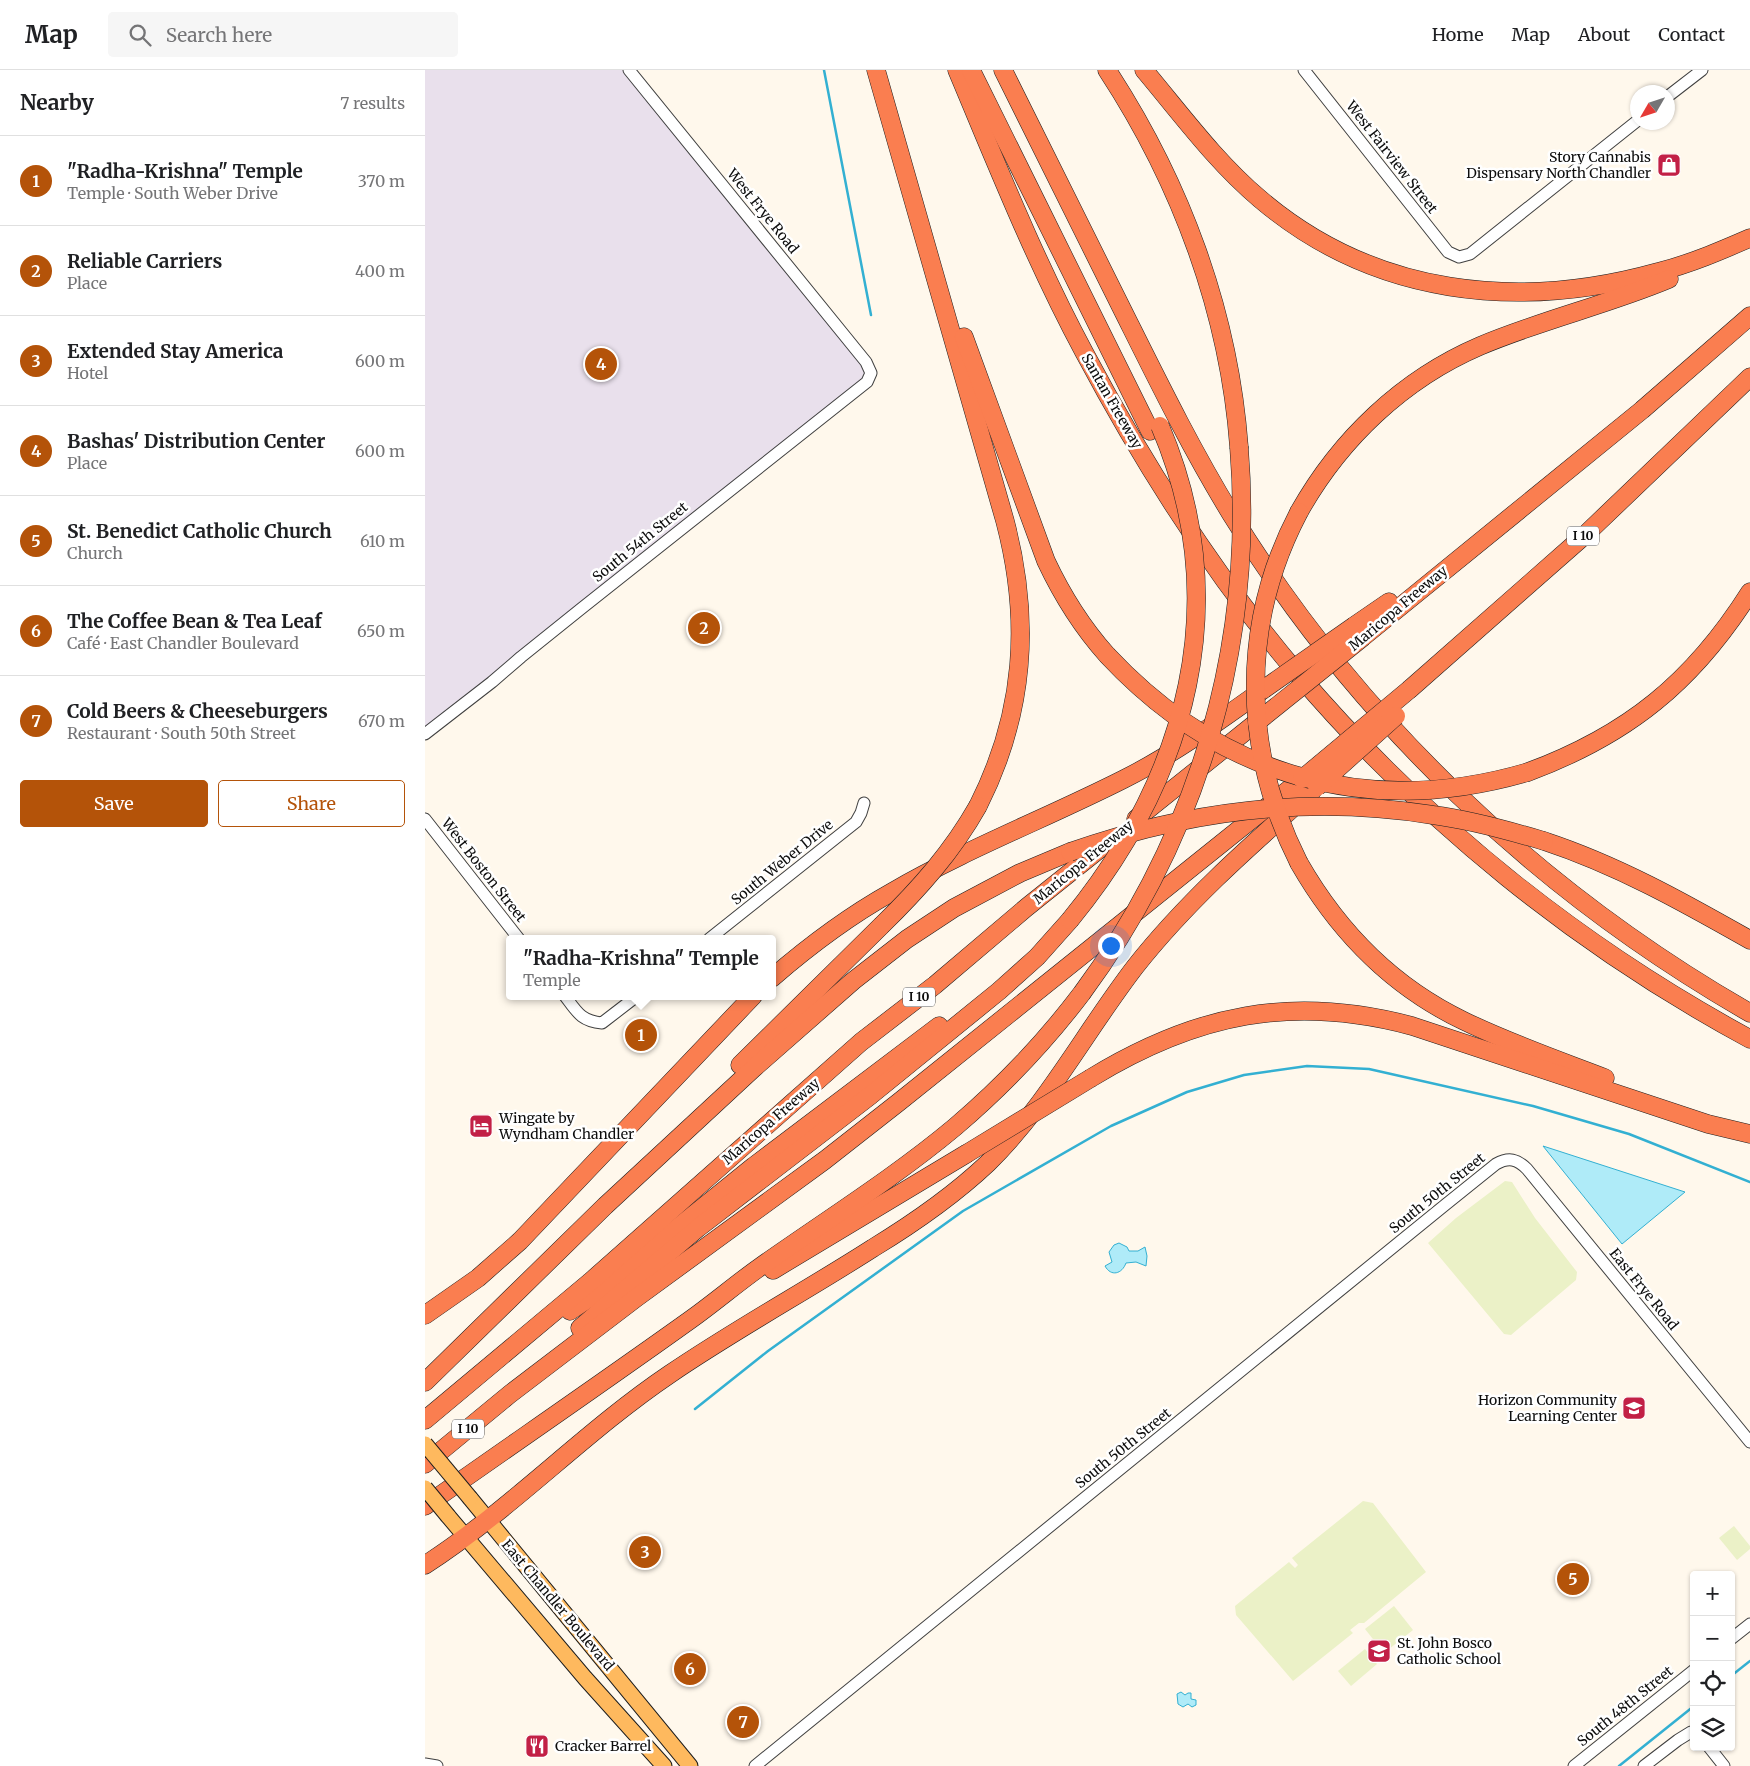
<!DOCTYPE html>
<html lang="en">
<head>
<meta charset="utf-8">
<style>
  body { margin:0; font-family:Merriweather,serif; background:#f6f6f6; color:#202124 }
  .controls { position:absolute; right:15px; bottom:15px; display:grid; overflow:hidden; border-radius:5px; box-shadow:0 1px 4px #0004 }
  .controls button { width:45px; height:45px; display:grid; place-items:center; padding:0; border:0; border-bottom:1px solid #e0e0e0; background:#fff; color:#202124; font:25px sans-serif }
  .compass { position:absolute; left:1205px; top:15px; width:45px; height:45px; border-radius:50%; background:#fff; box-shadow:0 1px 4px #0004; rotate:231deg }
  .you { position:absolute; left:685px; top:875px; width:18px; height:18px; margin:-12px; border:4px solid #fff; border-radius:50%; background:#1a73e8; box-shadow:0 0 0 8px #1a73e833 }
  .badge { display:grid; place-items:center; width:32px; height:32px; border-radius:50%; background:#b45309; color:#fff; font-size:16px; font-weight:700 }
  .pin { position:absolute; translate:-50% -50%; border:2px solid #fff; box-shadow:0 1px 5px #0006 }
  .popup { position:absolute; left:81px; top:865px; width:270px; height:65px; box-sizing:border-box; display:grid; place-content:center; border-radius:5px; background:#fff; filter:drop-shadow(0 1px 4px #0005); font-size:16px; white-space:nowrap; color:#757577 }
  .popup b { font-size:19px; color:#202124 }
  .popup::after { content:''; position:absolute; left:50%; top:100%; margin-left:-10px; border:10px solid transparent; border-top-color:#fff }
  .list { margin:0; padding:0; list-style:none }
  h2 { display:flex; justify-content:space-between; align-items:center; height:65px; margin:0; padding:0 20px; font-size:21px }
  h2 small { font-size:16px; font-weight:400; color:#757577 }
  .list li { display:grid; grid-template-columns:32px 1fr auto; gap:15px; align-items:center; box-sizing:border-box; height:90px; padding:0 20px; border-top:1px solid #e0e0e0 }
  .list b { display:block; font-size:19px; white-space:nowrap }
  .list p { margin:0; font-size:16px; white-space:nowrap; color:#757577 }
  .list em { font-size:16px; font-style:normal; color:#757577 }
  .actions { display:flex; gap:10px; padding:15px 20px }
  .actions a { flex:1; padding:11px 0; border:1px solid #b45309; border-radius:5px; text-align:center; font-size:18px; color:#b45309 }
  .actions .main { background:#b45309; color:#fff }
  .icon { flex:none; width:28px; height:28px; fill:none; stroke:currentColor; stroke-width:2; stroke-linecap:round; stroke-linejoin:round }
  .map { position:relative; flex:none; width:1325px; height:1696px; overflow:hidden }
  header { display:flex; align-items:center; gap:30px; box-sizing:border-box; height:70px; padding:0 25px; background:#fff; border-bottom:1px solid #e0e0e0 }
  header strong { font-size:24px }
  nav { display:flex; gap:28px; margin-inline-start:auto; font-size:18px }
  .search { width:350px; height:45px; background:#f6f6f6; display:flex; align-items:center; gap:12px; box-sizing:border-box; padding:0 18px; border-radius:5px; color:#757577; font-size:19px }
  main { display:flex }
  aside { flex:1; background:#fff }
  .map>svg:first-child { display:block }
  .industrial { fill:#e9e0ec }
  .pitch { fill:#ebf1c7 }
  .water { fill:#afebf8; stroke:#33b0d2 }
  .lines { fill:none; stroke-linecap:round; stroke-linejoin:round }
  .stream { stroke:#33b0d2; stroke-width:2.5 }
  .minor-casing { stroke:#404040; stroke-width:13 }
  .major-casing { stroke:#1e1e1e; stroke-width:17 }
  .highway-casing { stroke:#1e1e1e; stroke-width:19 }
  .minor { stroke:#fff; stroke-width:11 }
  .major { stroke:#feb95e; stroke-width:15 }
  .highway { stroke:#fa7e50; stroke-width:18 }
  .major-bridge-casing { stroke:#1e1e1e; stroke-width:17; stroke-linecap:butt }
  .highway-bridge-casing { stroke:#1e1e1e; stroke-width:19; stroke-linecap:butt }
  .major-bridge { stroke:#feb95e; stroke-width:15 }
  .highway-bridge { stroke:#fa7e50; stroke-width:18 }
  .labels { text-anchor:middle; stroke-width:5; stroke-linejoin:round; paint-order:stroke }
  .shield { fill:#fff; stroke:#565656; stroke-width:1 }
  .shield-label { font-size:12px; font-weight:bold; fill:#0d0d0d }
  .street-label { font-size:14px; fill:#0d0d0d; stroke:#fff }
  .poi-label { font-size:14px; fill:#0d0d0d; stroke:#fff; text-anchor:start }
</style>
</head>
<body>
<header>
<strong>Map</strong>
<div class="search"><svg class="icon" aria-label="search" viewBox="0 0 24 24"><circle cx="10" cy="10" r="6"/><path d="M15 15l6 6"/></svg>Search here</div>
<nav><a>Home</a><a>Map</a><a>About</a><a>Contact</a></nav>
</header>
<main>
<aside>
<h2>Nearby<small>7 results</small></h2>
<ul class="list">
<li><span class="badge">1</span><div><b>&quot;Radha-Krishna&quot; Temple</b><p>Temple · South Weber Drive</p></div><em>370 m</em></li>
<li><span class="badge">2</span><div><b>Reliable Carriers</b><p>Place</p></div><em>400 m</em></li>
<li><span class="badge">3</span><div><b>Extended Stay America</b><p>Hotel</p></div><em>600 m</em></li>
<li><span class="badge">4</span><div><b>Bashas' Distribution Center</b><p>Place</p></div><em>600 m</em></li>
<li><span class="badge">5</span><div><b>St. Benedict Catholic Church</b><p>Church</p></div><em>610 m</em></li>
<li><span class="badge">6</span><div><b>The Coffee Bean &amp; Tea Leaf</b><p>Café · East Chandler Boulevard</p></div><em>650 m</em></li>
<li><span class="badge">7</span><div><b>Cold Beers &amp; Cheeseburgers</b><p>Restaurant · South 50th Street</p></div><em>670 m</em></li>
</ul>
<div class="actions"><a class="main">Save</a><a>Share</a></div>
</aside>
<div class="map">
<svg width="1325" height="1696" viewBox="0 0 1325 1696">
  <rect width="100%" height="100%" fill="#fff8ec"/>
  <!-- industrial -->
  <path class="industrial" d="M0,0H204L446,303L0,664Z"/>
  <!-- pitch -->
  <g class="pitch">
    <path d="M1080,1111L1087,1112L1110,1148L1152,1202L1151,1210L1086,1265L1079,1264L1003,1173L1031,1148Z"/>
    <path d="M938,1431L948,1433L1001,1502L939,1553H934L925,1560L928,1563L868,1611L811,1545L810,1536L864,1492L870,1498L873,1495L867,1488Z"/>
    <path d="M1309,1456L1325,1476V1479L1312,1490L1294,1468Z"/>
    <path d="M969,1536L988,1560L959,1583L940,1559Z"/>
    <path d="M940,1579L952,1594L926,1616L913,1601Z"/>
  </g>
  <!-- water -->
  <g class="water">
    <path d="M1118,1076L1260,1122L1197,1174Z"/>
    <path d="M694,1173L702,1177L704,1181H713L720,1177L722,1186L721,1196L711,1192L701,1193C697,1204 686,1207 680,1196L687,1192L684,1182L689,1175Z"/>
    <path d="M756,1622L760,1625L763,1623H766V1629L771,1630V1635L767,1637L763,1634L758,1637L753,1634L752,1624Z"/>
  </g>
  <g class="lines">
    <!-- stream -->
    <g class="stream">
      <path d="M399,0L446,245"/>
      <path d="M270,1339L343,1281L538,1141L686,1056L762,1022L819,1005L882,996L944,999L1108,1036L1204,1064L1325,1112"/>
      <path d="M1306,1606L1325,1591"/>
      <path d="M1194,1696L1269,1636"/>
    </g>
    <!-- minor casing -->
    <g class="minor-casing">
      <g id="minor">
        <path d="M879,0L1023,182L1034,187L1045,184L1212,51"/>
        <path d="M1242,27L1277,0"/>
        <path d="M0,664L67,612L96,587L157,538L442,312L446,303L441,292L204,0"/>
        <path d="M0,749L94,869"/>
        <path d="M284,869L431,752L436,743L439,733"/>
        <path d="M140,926C152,942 156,951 177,953L212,926"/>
        <path d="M1306,1569L1325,1554"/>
        <path d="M1284,1677L1299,1696"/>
        <path d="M0,1694L12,1696"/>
        <path d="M330,1696L1020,1135L1071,1094C1084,1087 1092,1089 1102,1099L1325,1372"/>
        <path d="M1149,1696L1269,1600"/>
        <path d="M1219,1696L1253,1670L1266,1662L1269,1664"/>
      </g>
    </g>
    <!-- major casing -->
    <g class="major-casing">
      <g id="major">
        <path d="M45,1428L265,1696"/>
        <path d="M23,1446L160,1608L239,1696"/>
      </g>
    </g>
    <!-- highway casing -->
    <g class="highway-casing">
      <g id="highway">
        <path d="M451,0L580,451C606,550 600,643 553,736"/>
        <path d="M532,0C572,95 610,191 659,282C719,395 789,505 872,603C999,752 1153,876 1325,969"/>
        <path d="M546,0L725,361"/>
        <path d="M578,0C617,79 657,158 696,237C731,307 765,377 806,444C933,651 1114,822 1325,943"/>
        <path d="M682,0C756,113 804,242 814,377"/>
        <path d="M719,0C756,44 791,92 835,129C949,226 1093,241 1233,202C1265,194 1295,181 1325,168"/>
        <path d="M539,267L621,491C637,525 657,557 682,585"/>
        <path d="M874,442C915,369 978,309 1055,276C1116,250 1182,235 1244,209"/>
        <path d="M929,556L964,532"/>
        <path d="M938,567L1217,340L1325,246"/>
        <path d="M985,619L1161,464L1325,307"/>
        <path d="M1103,702C1203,665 1268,612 1325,522"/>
        <path d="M711,749L832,652"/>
        <path d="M1119,771C1192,795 1258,832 1325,870"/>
        <path d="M874,793C913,861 968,917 1039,951C1084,973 1133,990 1180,1008"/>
        <path d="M347,908C384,876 424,846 467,822C541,779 622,748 699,709C749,684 794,651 839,619"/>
        <path d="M315,995L456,856"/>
        <path d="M666,1008C771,944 867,924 987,956L1283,1054L1325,1064"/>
        <path d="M348,1200L541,1084"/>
        <path d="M145,1241L173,1222L329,1096L514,956"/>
        <path d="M0,1245L53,1208L95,1171L328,926"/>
        <path d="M155,1258L273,1158L446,1025L574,921L612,887L645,850"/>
        <path d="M0,1312L180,1136L329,998L428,911L482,869L529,838L595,803L645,782"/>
        <path d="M0,1350L165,1212L436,972L510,915L602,837L687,769"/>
        <path d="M0,1394L85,1324L211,1228L400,1090L474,1032L877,709"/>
        <path d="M0,1436C88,1374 177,1313 265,1250C289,1233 311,1214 335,1197C400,1151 469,1108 530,1057C577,1017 620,972 657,923"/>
        <path d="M0,1495C87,1439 159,1362 245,1304C311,1259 381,1221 448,1178C489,1153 528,1126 563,1093C622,1035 660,962 710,897C762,831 825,776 888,720"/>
      </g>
    </g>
    <!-- minor -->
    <use href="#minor" class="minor"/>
    <!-- major -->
    <use href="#major" class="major"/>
    <!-- highway -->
    <use href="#highway" class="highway"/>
    <!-- major-bridge casing -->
    <g class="major-bridge-casing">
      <g id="major-bridge">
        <path d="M0,1374L45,1428"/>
        <path d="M0,1418L23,1446"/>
      </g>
    </g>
    <!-- highway-bridge casing -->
    <g class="highway-bridge-casing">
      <g id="highway-bridge">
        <path d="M682,585C795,706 943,749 1103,702"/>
        <path d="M839,619L929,556"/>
        <path d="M832,652L938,567"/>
        <path d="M877,709L985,619"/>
        <path d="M892,717L971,646"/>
        <path d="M645,782C761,741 885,725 1008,745C1046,750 1082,760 1119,771"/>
        <path d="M874,793C817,680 815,554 874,442"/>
        <path d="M645,850C763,706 810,532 735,356"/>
        <path d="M456,856C494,819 527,782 553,736"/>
        <path d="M657,923C774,765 830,573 814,377"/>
        <path d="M541,1084L666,1008"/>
      </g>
    </g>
    <!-- major-bridge -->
    <use href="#major-bridge" class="major-bridge"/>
    <!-- highway-bridge -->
    <use href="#highway-bridge" class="highway-bridge"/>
  </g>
  <!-- icons -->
  <defs>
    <g id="shop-square" transform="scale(1.25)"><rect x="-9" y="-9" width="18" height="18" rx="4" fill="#c22046" stroke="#fff"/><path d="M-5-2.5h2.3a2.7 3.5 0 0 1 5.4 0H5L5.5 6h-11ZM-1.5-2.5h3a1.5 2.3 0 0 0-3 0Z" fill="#fff"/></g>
    <g id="hotel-square" transform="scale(1.25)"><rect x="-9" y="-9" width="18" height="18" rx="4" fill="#c22046" stroke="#fff"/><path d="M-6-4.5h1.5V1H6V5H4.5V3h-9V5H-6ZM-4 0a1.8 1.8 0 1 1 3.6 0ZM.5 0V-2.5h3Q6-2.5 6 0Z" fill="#fff"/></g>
    <g id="school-square" transform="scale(1.25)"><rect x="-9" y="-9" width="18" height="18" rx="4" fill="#c22046" stroke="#fff"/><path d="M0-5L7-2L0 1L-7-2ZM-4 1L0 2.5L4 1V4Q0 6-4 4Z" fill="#fff"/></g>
    <g id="restaurant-square" transform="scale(1.25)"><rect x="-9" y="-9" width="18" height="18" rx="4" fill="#c22046" stroke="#fff"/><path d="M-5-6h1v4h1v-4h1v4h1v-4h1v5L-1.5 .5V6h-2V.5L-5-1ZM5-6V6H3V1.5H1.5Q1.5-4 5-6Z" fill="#fff"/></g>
  </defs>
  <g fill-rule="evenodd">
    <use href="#shop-square" x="1244" y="95"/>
    <use href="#hotel-square" x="56" y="1056"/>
    <use href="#school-square" x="1209" y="1338"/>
    <use href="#school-square" x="954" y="1581"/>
    <use href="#restaurant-square" x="112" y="1676"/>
  </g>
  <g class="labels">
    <!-- shield labels -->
    <g class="shield">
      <rect x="1142" y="456.5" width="32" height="19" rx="4"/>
      <rect x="478" y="917.5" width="32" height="19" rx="4"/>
      <rect x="27" y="1349.5" width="32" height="19" rx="4"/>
    </g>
    <g class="shield-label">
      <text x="1158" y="470">I 10</text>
      <text x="494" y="931">I 10</text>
      <text x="43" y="1363">I 10</text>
    </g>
    <!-- street labels -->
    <g class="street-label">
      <text transform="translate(967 87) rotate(52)" y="5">West Fairview Street</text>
      <text transform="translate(338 141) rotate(51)" y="5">West Frye Road</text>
      <text transform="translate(687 331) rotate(60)" y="5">Santan Freeway</text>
      <text transform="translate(215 472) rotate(-39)" y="5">South 54th Street</text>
      <text transform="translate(973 538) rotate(-40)" y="5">Maricopa Freeway</text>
      <text transform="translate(357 792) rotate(-39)" y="5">South Weber Drive</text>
      <text transform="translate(658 792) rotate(-39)" y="5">Maricopa Freeway</text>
      <text transform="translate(59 800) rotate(52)" y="5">West Boston Street</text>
      <text transform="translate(346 1051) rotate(-41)" y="5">Maricopa Freeway</text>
      <text transform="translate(1012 1123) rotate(-39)" y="5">South 50th Street</text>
      <text transform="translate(1219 1219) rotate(51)" y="5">East Frye Road</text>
      <text transform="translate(698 1378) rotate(-39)" y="5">South 50th Street</text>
      <text transform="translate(133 1535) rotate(50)" y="5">East Chandler Boulevard</text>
      <text transform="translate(1200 1636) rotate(-39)" y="5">South 48th Street</text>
    </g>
    <!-- poi labels -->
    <g class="poi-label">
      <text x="1226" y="92" text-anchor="end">Story Cannabis<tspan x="1226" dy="16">Dispensary North Chandler</tspan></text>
      <text x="74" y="1053">Wingate by<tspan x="74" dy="16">Wyndham Chandler</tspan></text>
      <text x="1192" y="1335" text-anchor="end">Horizon Community<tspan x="1192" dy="16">Learning Center</tspan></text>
      <text x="972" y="1578">St. John Bosco<tspan x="972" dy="16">Catholic School</tspan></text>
      <text x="130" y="1681">Cracker Barrel</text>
    </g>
  </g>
</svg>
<div class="controls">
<button>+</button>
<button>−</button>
<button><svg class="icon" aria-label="locate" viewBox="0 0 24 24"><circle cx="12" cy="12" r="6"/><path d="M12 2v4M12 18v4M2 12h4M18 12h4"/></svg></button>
<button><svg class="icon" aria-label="layers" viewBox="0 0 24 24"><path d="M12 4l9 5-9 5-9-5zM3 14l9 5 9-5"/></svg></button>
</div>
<svg class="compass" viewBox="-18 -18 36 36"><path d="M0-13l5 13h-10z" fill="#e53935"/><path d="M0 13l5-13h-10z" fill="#757577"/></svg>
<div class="you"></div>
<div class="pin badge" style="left:216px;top:965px">1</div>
<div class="popup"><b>&quot;Radha-Krishna&quot; Temple</b>Temple</div>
<div class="pin badge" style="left:279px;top:558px">2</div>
<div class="pin badge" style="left:220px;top:1482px">3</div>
<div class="pin badge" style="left:176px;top:294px">4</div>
<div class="pin badge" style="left:1148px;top:1509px">5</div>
<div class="pin badge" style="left:265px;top:1599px">6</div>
<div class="pin badge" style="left:318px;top:1652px">7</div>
</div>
</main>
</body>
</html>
